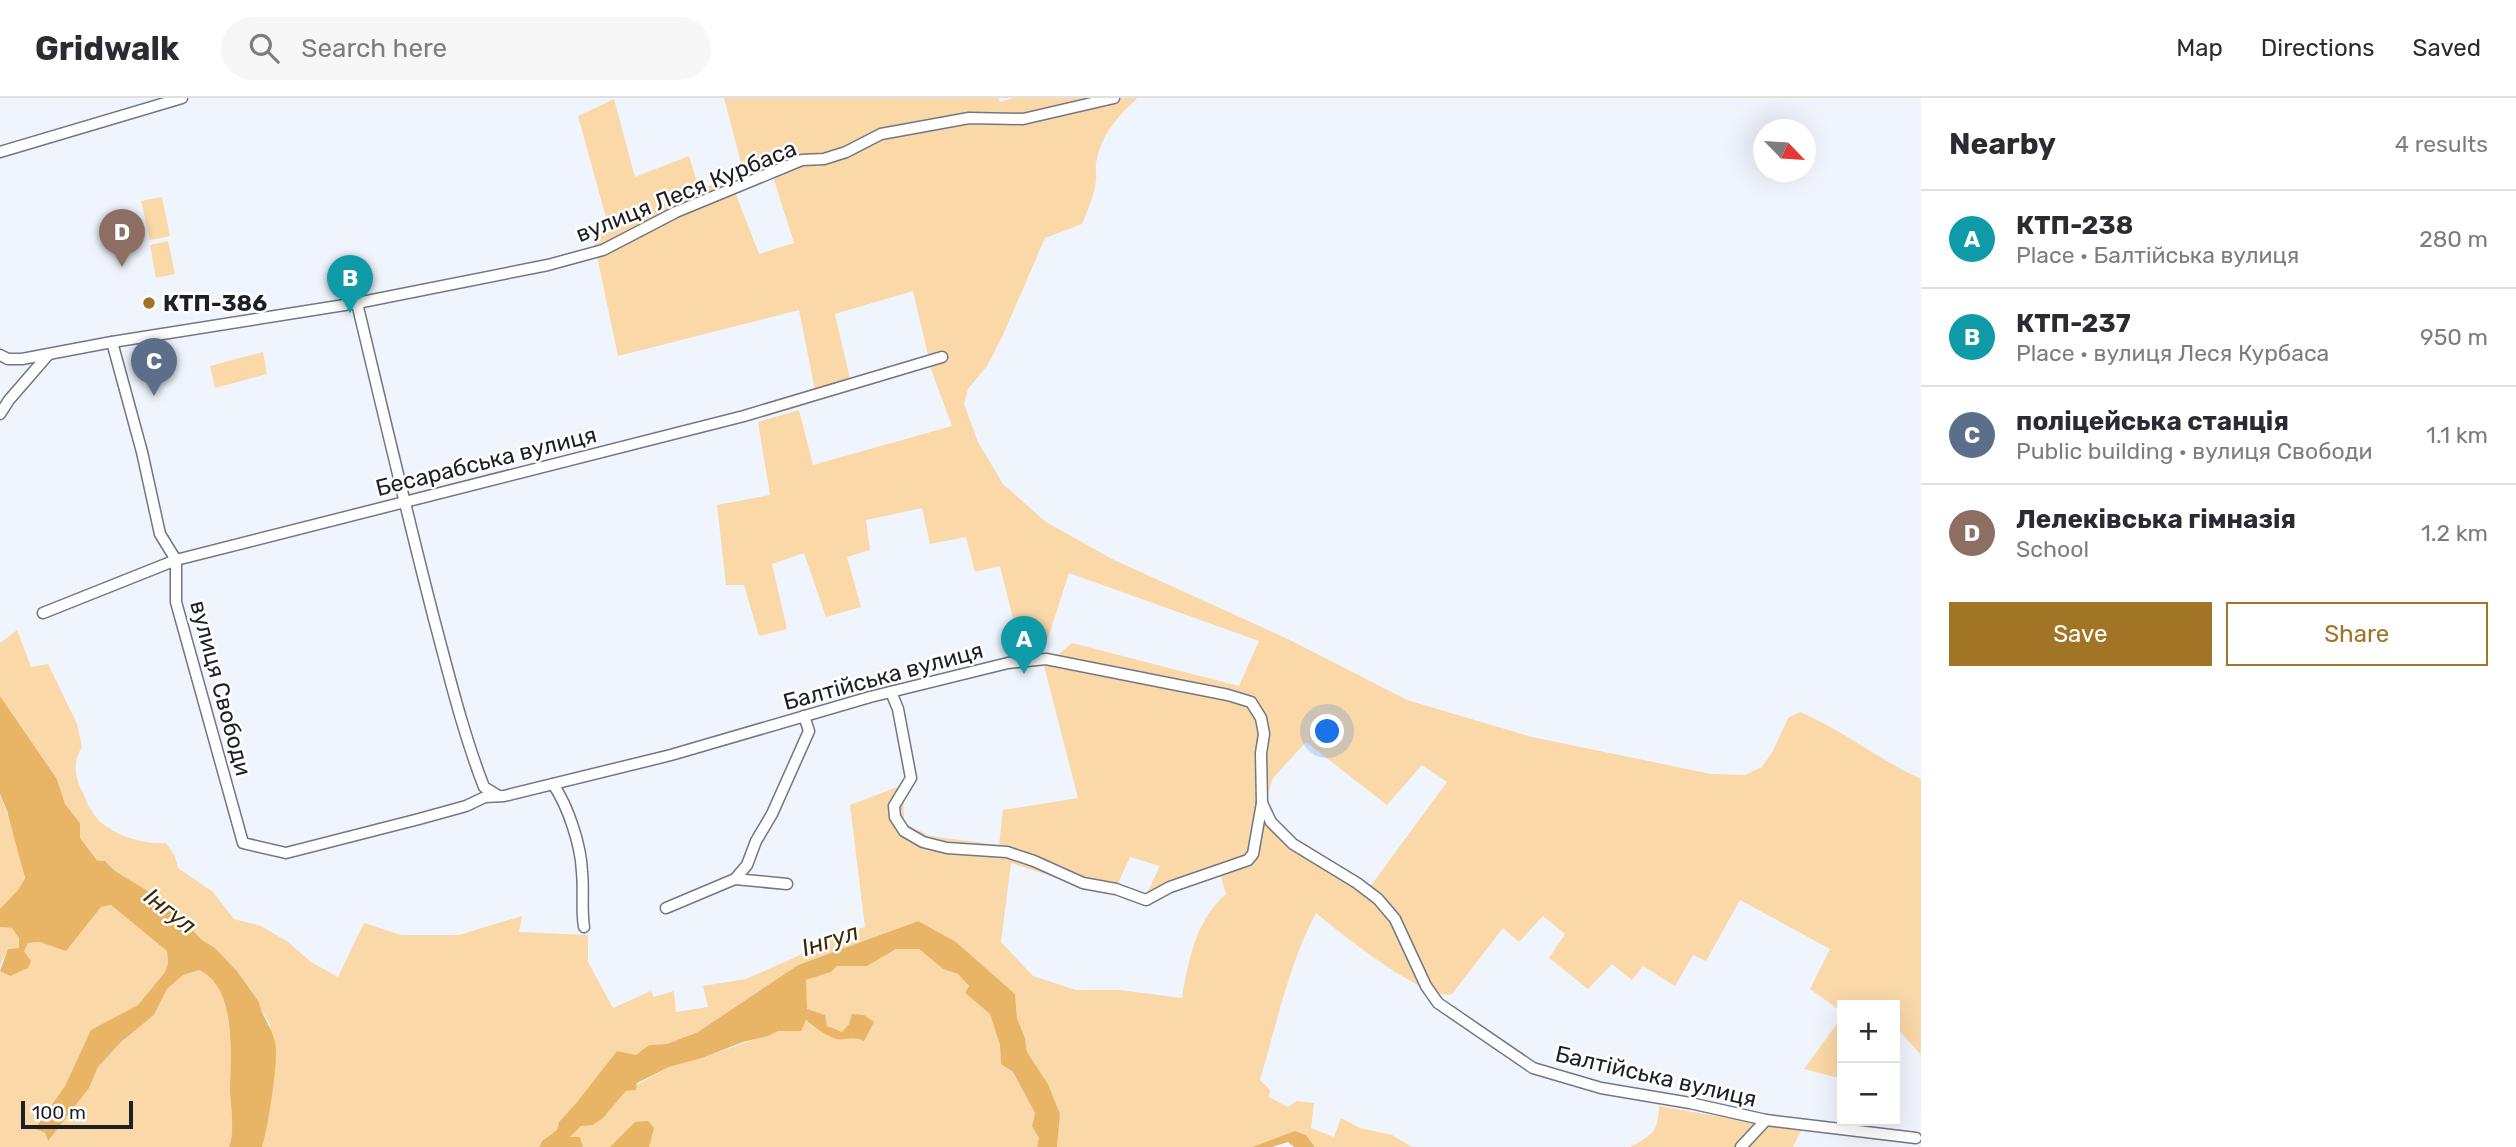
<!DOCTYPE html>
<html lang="en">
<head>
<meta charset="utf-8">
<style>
  body { margin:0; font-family:Rubik,sans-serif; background:#f7f7f7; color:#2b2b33 }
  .controls { position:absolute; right:21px; bottom:21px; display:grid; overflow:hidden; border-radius:0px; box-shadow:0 7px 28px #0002 }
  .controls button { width:63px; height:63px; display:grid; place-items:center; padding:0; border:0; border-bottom:2px solid #e1e1e2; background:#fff; color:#2b2b33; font:35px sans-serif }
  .compass { position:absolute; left:1753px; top:21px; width:63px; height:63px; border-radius:50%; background:#fff; box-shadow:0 7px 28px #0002; rotate:115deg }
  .scale { position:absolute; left:21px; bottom:18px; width:112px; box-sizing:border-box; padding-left:7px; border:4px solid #1d2025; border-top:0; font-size:19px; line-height:24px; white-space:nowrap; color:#1d2025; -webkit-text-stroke:5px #fff; paint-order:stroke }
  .you { position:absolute; left:1328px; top:634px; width:24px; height:24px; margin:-18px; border:5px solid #fff; border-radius:50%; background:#1a73e8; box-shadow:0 0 0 10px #1a73e833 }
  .badge { display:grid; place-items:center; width:46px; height:46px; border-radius:50%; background:#a27426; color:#fff; font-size:23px; font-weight:700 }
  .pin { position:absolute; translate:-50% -58px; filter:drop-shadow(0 2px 4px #0008) }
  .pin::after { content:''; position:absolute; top:37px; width:24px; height:21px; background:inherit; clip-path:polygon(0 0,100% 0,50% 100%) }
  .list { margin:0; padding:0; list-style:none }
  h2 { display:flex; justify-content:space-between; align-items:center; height:91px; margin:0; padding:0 28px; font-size:30px }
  h2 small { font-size:23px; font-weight:400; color:#7c7c81 }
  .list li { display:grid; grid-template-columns:46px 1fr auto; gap:21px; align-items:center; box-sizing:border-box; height:98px; padding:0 28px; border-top:2px solid #e1e1e2 }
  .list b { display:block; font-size:26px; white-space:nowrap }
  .list p { margin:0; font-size:23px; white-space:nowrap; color:#7c7c81 }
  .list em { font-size:23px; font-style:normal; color:#7c7c81 }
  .actions { display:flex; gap:14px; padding:21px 28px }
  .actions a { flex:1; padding:16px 0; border:2px solid #a27426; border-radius:0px; text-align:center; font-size:24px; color:#a27426 }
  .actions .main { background:#a27426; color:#fff }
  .icon { flex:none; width:38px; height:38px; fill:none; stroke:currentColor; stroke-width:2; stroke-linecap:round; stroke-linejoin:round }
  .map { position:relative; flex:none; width:1921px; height:1049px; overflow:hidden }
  header { display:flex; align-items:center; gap:42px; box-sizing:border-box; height:98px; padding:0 35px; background:#fff; border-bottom:2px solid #e1e1e2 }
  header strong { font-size:33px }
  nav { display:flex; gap:38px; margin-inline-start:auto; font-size:24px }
  .search { width:490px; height:63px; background:#f7f7f7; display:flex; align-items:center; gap:18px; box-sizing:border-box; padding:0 24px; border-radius:38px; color:#7c7c81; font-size:26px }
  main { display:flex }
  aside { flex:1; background:#fff }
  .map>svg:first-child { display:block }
  .green { fill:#fad8a8; fill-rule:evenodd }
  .water { fill:#e8b465 }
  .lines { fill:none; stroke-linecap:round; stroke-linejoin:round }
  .minor-casing { stroke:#707884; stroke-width:13 }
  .minor { stroke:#fff; stroke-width:10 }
  .poi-dot { fill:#a27426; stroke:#fff; stroke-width:2.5 }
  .labels { text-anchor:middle; stroke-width:5; stroke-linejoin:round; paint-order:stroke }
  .street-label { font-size:23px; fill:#1d2025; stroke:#fff }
  .poi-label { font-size:23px; font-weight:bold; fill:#1d2025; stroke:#fff; text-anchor:start }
  .water-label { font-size:24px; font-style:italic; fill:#3f2a06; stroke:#fff }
</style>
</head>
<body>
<header>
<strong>Gridwalk</strong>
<div class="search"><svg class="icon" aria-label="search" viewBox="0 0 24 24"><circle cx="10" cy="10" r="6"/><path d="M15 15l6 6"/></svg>Search here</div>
<nav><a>Map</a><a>Directions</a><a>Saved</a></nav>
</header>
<main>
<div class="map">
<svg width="1921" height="1049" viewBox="0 0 1921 1049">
  <rect width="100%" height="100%" fill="#f0f5fd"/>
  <!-- green -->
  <g class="green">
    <path d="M724,0H999L1000,4L1013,0H1136L1137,1C1117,18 1100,39 1096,66C1095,72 1097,77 1096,83C1094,98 1088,112 1082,126L1045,140L1003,237L987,268L968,291L964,306L978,344L1003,386L1046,424L1112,461L1290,542L1407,602L1532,639L1711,676L1745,677L1762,669L1773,653L1788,620L1800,614C1843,632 1879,662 1921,681V957L1895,928V907H1876L1874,905L1873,907H1842V914L1810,891L1830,851L1740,802L1706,863L1693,857L1675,888L1643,868L1632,882L1612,866L1588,891L1549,860L1565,836L1543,818L1519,844L1503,830L1452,896C1426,904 1339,834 1316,815C1288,868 1277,925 1260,982L1270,992L1269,999L1288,1009L1297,1003L1314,1005L1311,1030L1334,1039L1341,1020L1360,1030L1392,1037L1412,1049H1315L1306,1037L1295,1033L1252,1049H1057L1060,1016L1048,986L1027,954L1025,940L1017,920L1015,896L956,844L917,823L798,867L698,934L667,946L649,947L578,1003L559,1024L557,1032L542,1043L539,1049H262L271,997L270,926L260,910L259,904L237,873L215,850L202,842L186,825L171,807L115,773L105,763H99L80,740V725L65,706L57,681L0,598V545L17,532L31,569L48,566L77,626L82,649C72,664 75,680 83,695C86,702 89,709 93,715C106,736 143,747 166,745L175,758L178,770L213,794L234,821L261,828L288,844L311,864L338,879L364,825L401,837H459L522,818L519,834L588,837V864L613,910L651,893L654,899L674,893L676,914L708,909L703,888L746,881L800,857L822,841L865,829L850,707L903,687L904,725L930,738L999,747L1003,712L1078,700L1044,568L1072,545L1239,588L1259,543L1069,475L1048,540L1021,552L1000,468L975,474L966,439L930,446L922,410L866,422L870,452L847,459L861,509L826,519L804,455L772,466L787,531L759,538L744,487H726L717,407L770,397L758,324L799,312L813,367L952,328L932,274L913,193L835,216L850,281L815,292L799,212L618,258L593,139L610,134L578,18L614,1L635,79L689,58L699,91L730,81L759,156L794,145L770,69L744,76ZM1306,644L1387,707L1422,667L1447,684L1364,797L1262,714L1273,680ZM1130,759L1160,768L1142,806L1220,775L1226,796C1196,822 1188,863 1182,900L1119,892H1076L1033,878L1001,844L1011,765L1084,789L1114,794Z"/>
    <path d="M162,99L170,138L150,142L141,103Z"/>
    <path d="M168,143L175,176L156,180L150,147Z"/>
    <path d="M263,254L267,276L215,290L210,268Z"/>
    <path d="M0,696C5,709 26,770 24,781C22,792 9,805 0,811Z"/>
    <path d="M111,807L167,852L168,865L165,874L138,907L91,933L65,988L36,1032L45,1035L48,1042L89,990L98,969L121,944L154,917L167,891L183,877L199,872C238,890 230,958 230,994C231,1011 235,1033 229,1049H0V873L10,878L28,845L40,844L66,852L101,809Z"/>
    <path d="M0,829L13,830L19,840V850L8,851L0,868Z"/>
    <path d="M896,851H919L943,871L958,876L969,888L965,895L990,916L1000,947L1001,966L1013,974L1035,1015L1032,1028L1039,1040L1037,1049H583L580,1039L569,1040L581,1028L593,1026L603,1020L626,993L669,969L702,960L778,933H800L806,922L812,928L836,941L854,939L849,926L842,935L827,928L806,911V882L831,874L837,868H867Z"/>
    <path d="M1842,919V981L1804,971Z"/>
    <path d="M1659,1008L1801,1033L1793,1049H1630C1652,1037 1658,1035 1659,1008Z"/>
  </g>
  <!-- water -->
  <g class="water">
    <path d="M0,598L57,681L65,706L80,725V740L98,763H105L115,773L171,807L186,825L202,842L215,850L237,873L259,904C261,918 274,931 276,950C277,970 268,1030 262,1049H229C235,1033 231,1011 230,994C230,958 238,890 199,872L183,877L167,891L154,917L121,944L98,969L89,990L48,1043L45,1035L35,1031L65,988L91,932L138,907L165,874L168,865L167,853L111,807L101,809L66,853L40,844L28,845L24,853L31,863L28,870L10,878L0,873L8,851L19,850V840L12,830L0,829V811L19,791L25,780L7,713L0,696Z"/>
    <path d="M918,823L956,844L1015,896L1017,920L1025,940L1027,954L1048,986L1060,1016L1057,1049H1037L1039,1040L1032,1028L1035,1015L1013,974L1001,966L1000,947L990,916L965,895L969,888L958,876L943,871L919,851H896L867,868H837L831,874L806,882L807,911L825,917L827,928L842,934L849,926L852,916L864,917L874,924L864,943C852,937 846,943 836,941C827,938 812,928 806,922L801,933H778L768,938L743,944L702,960L669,969L637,985L636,992L626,993L603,1020L593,1027L581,1028L570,1039H580L583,1049H539L542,1043L557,1032L559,1024L578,1003L617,953L636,957L649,947L667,946L698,934L798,867Z"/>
    <path d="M648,1023L654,1030L649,1049H610L635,1024Z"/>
    <path d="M1295,1033L1306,1037L1315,1049H1294L1288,1044L1272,1049H1252Z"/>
  </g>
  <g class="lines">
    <!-- minor casing -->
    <g class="minor-casing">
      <g id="minor">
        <path d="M0,54L182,0"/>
        <path d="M357,205C382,310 407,416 434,521C449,577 463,635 484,689L497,697"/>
        <path d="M112,244L142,354L160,436L176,462V504L243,745L286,755L419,721L466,708L485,699L504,698L671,657L870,599L1008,565L1046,561L1228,597L1251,604L1261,620L1264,636L1261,655L1262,705L1271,724L1293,746L1357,785L1378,801L1395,821L1426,888L1438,905L1533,970L1601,990L1690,1005L1766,1022L1916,1040"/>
        <path d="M0,257L8,261H22L112,244L357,205L548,167L603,152L676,114L802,62L824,61L846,54L881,36L969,20L1023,21L1114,0"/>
        <path d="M0,316L9,302L48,257"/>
        <path d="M43,515L176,462L744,318L942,259"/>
        <path d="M891,594L898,611L911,680L894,708L895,719L904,733L923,744L947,750L1007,754L1034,763L1083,785L1116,791L1146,802L1170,789L1248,762L1253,756L1262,705"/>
        <path d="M553,686C568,708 581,747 582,774C584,793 581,811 584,829"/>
        <path d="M735,781L747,767L756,743L772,716L809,633L804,618"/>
        <path d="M666,810L735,781L787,786"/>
        <path d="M1741,1049L1766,1022"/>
      </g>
    </g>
    <!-- minor -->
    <use href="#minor" class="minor"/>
  </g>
  <!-- markers -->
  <circle class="poi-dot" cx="149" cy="205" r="7"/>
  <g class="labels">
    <!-- street labels -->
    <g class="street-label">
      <text transform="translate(686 93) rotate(-22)" y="8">вулиця Леся Курбаса</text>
      <text transform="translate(486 363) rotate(-14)" y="8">Бесарабська вулиця</text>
      <text transform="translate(883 578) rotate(-15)" y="8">Балтійська вулиця</text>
      <text transform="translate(221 590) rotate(75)" y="8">вулиця Свободи</text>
      <text transform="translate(1656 978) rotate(13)" y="8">Балтійська вулиця</text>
    </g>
    <!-- poi labels -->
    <g class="poi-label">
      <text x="163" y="213">КТП-386</text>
    </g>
    <!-- water labels -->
    <g class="water-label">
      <text transform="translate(170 813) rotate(38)" y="8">Інгул</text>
      <text transform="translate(830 842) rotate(-18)" y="8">Інгул</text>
    </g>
  </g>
</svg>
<div class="controls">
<button>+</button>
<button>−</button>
</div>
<svg class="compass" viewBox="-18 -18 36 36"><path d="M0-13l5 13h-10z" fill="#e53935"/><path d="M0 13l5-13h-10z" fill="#7c7c81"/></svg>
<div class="scale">100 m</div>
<div class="you"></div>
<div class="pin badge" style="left:1024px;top:576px;background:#0f9aa8">A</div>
<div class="pin badge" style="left:350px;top:215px;background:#0f9aa8">B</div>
<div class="pin badge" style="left:154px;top:298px;background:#5c6f8a">C</div>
<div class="pin badge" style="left:122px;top:169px;background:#8d6e63">D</div>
</div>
<aside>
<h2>Nearby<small>4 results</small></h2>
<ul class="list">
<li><span class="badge" style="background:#0f9aa8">A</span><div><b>КТП-238</b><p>Place · Балтійська вулиця</p></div><em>280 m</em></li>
<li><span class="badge" style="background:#0f9aa8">B</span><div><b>КТП-237</b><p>Place · вулиця Леся Курбаса</p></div><em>950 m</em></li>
<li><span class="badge" style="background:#5c6f8a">C</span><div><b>поліцейська станція</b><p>Public building · вулиця Свободи</p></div><em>1.1 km</em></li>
<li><span class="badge" style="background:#8d6e63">D</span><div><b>Лелеківська гімназія</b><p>School</p></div><em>1.2 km</em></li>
</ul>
<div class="actions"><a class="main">Save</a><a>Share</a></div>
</aside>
</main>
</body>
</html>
